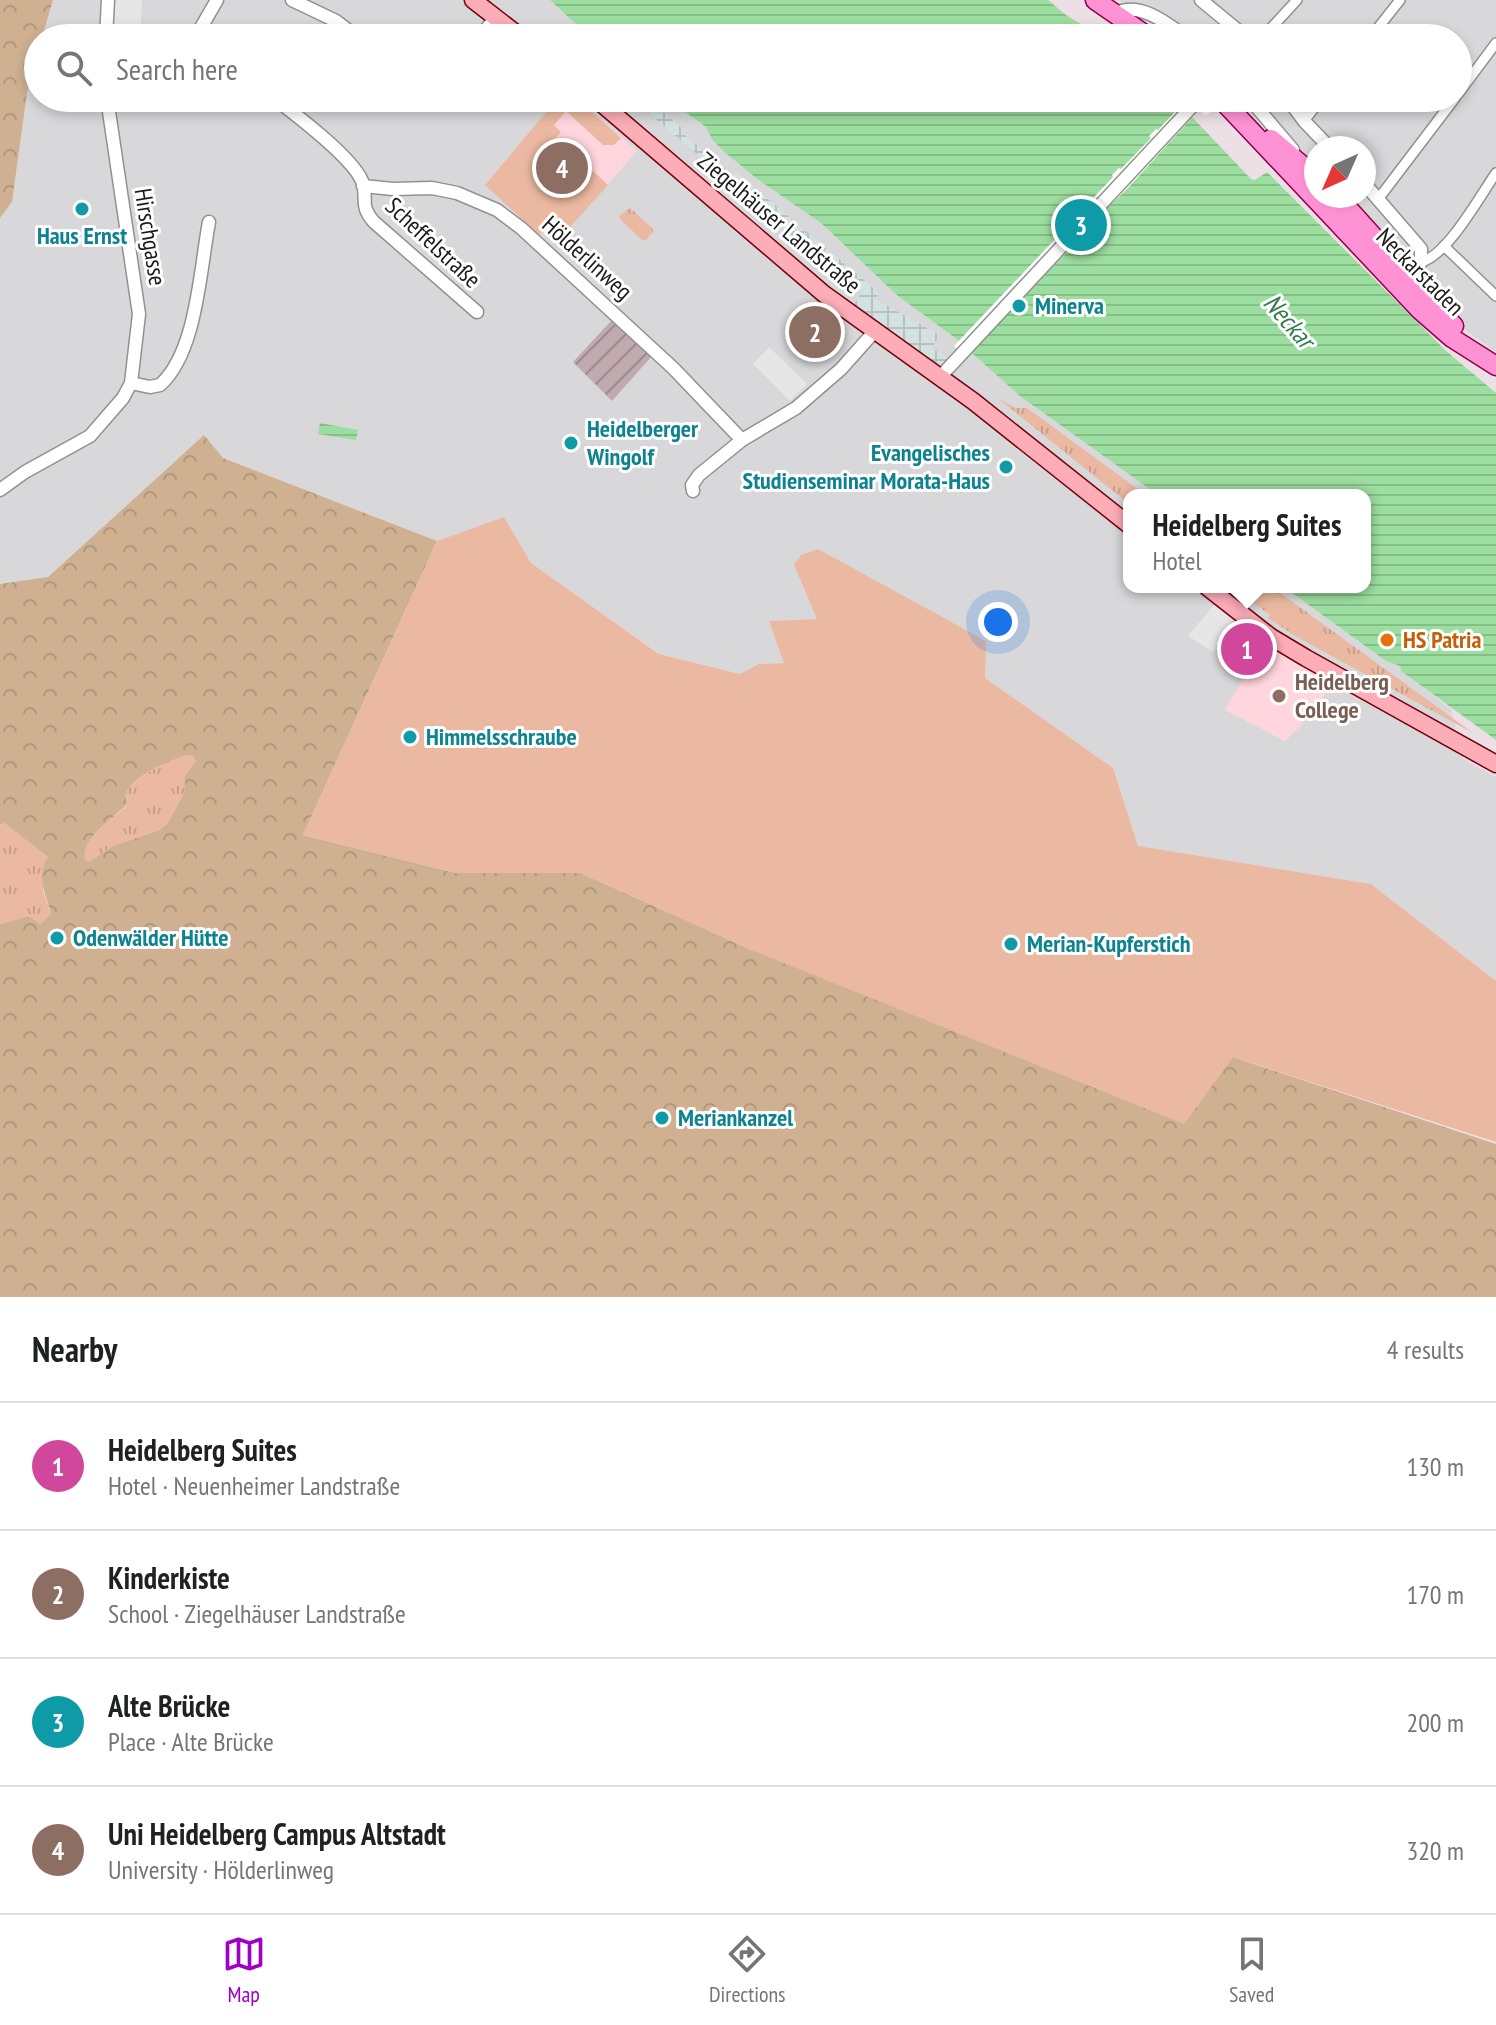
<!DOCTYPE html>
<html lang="en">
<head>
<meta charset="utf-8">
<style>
  body { margin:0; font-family:"PT Sans Narrow",sans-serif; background:#f6f6f6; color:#202124 }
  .compass { position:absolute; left:1304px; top:136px; width:72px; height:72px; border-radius:50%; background:#fff; box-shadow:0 4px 12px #0003; rotate:225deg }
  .you { position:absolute; left:998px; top:622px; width:28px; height:28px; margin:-20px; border:6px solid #fff; border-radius:50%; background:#1a73e8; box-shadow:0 0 0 12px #1a73e833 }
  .badge { display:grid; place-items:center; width:52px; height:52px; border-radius:50%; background:#a000c5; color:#fff; font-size:26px; font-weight:700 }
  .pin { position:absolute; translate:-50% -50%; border:4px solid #fff; box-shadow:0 2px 8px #0006 }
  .popup { position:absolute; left:1123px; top:489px; width:248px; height:104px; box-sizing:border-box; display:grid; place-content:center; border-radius:16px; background:#fff; filter:drop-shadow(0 2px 6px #0005); font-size:26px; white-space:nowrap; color:#757577 }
  .popup b { font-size:30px; color:#202124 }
  .popup::after { content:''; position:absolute; left:50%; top:100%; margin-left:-16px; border:16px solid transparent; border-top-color:#fff }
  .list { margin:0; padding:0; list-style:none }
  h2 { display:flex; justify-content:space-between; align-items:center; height:104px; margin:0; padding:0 32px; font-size:34px }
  h2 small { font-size:26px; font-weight:400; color:#757577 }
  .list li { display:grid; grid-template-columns:52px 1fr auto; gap:24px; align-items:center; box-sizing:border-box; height:128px; padding:0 32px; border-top:2px solid #e0e0e0 }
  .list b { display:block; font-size:30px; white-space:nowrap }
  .list p { margin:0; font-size:26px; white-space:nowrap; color:#757577 }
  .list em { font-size:26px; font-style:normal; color:#757577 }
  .icon { flex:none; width:44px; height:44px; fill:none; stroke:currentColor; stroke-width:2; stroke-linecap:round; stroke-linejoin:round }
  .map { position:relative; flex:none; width:1496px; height:1297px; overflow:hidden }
  .search { position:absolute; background:#fff; box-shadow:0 4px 12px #0003; left:24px; right:24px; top:24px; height:88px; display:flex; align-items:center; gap:20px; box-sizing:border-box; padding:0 28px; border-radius:44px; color:#757577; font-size:30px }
  .sheet { height:616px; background:#fff }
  nav { display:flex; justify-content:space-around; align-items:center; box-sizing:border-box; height:112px; border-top:2px solid #e0e0e0; background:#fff; font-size:22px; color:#757577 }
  nav a { display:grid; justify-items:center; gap:4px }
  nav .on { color:#a000c5 }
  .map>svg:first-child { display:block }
  .residential { fill:#d8d7d9 }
  .education { fill:#ffd6dd }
  .construction { fill:url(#construction-furrows) }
  .grass { fill:url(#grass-tufts) }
  .forest { fill:url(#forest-crowns); fill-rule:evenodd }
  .garden { fill:#ebb9a1 }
  .parking { fill:#e6e6e6 }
  .plaza { fill:url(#plaza-grid) }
  .water { fill:url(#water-rules) }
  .pier { fill:#fff }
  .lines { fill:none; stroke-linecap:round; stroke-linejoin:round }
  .pedestrian-casing { stroke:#919191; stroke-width:12 }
  .minor-casing { stroke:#919191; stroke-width:15 }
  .secondary-casing { stroke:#730009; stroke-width:19 }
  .primary-casing { stroke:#91004b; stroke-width:21 }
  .pedestrian { stroke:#fff; stroke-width:9 }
  .minor { stroke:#fff; stroke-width:12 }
  .secondary { stroke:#fcadb8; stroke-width:16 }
  .primary { stroke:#ff92d5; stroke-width:18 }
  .culture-dot { fill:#0f9aa8; stroke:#fff; stroke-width:3 }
  .food-dot { fill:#e8710a; stroke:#fff; stroke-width:3 }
  .education-dot { fill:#8d6e63; stroke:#fff; stroke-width:3 }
  .labels { text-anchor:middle; stroke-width:6; stroke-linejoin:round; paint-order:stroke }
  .street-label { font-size:24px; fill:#1a1a1a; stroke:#fff }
  .culture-label { font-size:24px; font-weight:bold; fill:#0d838f; stroke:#fff; text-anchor:start }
  .food-label { font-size:24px; font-weight:bold; fill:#c56008; stroke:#fff; text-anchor:start }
  .education-label { font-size:24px; font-weight:bold; fill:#785e54; stroke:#fff; text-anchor:start }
  .water-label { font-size:26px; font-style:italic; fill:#357e4c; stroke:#fff }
</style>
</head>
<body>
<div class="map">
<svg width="1496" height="1297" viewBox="0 0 1496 1297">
  <defs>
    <pattern id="construction-furrows" width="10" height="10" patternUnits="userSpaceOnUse" patternTransform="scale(2)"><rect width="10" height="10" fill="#c1aaaf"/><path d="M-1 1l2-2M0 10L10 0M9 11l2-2" fill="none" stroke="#9c8a8e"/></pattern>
    <pattern id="grass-tufts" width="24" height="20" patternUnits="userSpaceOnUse" patternTransform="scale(2)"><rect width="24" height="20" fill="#ebb9a1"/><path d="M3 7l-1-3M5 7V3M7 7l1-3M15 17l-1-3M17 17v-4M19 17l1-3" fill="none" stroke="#c99e8a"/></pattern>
    <pattern id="forest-crowns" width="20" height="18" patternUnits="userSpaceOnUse" patternTransform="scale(2)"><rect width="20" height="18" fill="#cfb191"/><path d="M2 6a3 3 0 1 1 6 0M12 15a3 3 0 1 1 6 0" fill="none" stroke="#b1987c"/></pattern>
    <pattern id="plaza-grid" width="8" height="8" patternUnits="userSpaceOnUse" patternTransform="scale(2)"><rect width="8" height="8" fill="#d3e2e0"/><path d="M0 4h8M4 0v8" fill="none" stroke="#b5c1c0"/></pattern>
    <pattern id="water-rules" width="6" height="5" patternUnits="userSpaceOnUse" patternTransform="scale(2)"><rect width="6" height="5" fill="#9cde9f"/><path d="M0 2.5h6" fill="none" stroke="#86be88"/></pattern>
  </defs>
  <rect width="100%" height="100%" fill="#eddfe6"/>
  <!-- residential -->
  <g class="residential">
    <path d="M53,0H550L591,38H42Z"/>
    <path d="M1118,0H1496V352L1461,327L1337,196H1364V148H1316V174L1244,98H1458V38H1175Z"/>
    <path d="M38,54V98H666L706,127L722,150L756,178L821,223L898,296L954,337L1020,396L1158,495H1129V587H1284L1386,661L1400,666L1401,671L1451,709L1463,759L1496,777V981L1371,884L1138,846L1113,768L985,678L817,619L769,621L784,663L759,664L740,674L660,654L531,563L504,517L437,541L223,458L204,435L48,577L0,584V218L12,202L27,93Z"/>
  </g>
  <!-- education -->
  <g class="education">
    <path d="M558,98H577L637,151L564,234L551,223L539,235L485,185Z"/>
    <path d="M1268,645L1332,682L1315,712L1308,714L1301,726L1285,741L1225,710L1243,679Z"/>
  </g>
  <!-- construction -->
  <path class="construction" d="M611,321L652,356L612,401L573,362Z"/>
  <!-- grass -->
  <g class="grass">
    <path d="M630,208L652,228L653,232L646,240H642L620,219L619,216Z"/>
    <path d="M999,399L1016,408H1027L1146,495H1129V504Z"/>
    <path d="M1232,587H1272L1473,733L1295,636L1268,618L1270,615Z"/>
    <path d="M187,755H192L196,761L185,775V791L167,824L159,830L113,846L90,861L85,860C81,837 113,820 127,805L125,794C138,773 165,763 187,755Z"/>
    <path d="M4,823L48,857L43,891L51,913L41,924L28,916L0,924V825Z"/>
  </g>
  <!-- forest -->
  <g class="forest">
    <path d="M0,0H53L42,38H38V54L27,93L12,202L0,218Z"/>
    <path d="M204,435L223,458L437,541L303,835L456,873H581L754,951L1233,1057L1496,1144V1297H0V924L28,916L41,924L51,913C45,892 36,877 48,857L4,823L0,825V584L48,577ZM187,755H192L196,761L185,775V791L167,824L159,830L113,846L90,861L85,860C81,837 113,820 127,804L125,794C137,773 165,763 187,755Z"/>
  </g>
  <!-- garden -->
  <g class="garden">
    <path d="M558,98H577L621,138L614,145H603L566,111L554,125L561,132L539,157L548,166V173L558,183L564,181L573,190L593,171L608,185L564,234L551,223L539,235L485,185Z"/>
    <path d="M504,517L531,563L659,654L740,674L759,664L784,663L769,621L817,619L794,565L801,555L818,549L986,641L985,678L1113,768L1138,846L1371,884L1496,981V1142L1233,1057L1184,1124L754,951L581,873H456L303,835L437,541Z"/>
  </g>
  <!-- parking -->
  <g class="parking">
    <path d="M115,0H142L140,38H113Z"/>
    <path d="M769,347L807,384L790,401L753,364Z"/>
    <path d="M1214,605L1233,620L1213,652L1188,636Z"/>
  </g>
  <!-- plaza -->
  <path class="plaza" d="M631,98H646L683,129L681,132L732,174L735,171L879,293L875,299L939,335L932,348L947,357L948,366L920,357L851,308L862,293L855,287L848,294L835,282L839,276L818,255L816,256L776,222L777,219L769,212L767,214Z"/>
  <!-- water -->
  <g class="water">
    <path d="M550,0H1048L1066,15L1104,38H591Z"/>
    <path d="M666,98H1174L1251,179L1255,180L1267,172L1446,351L1496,393V740L1401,671L1400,666L1386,661L1284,587H1365V495H1158L1020,396L954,337L898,296L821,223L756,178L722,150L712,139L706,127Z"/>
    <path d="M320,423L358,430L356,440L318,434Z"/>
  </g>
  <!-- pier -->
  <path class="pier" d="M1188,98H1211L1209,101L1214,106L1212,112L1205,115L1199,110L1127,189L1095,220L1097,222L1022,298L1027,304L1025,310L1019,313L1012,308L966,357L954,346L1076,217L1081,208L1083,209L1113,177L1112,175L1119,168L1121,169L1151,138L1149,136L1156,129L1158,130Z"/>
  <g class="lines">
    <!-- pedestrian casing -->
    <g class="pedestrian-casing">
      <g id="pedestrian">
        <path d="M1262,38L1297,0"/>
        <path d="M1370,38L1400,0"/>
        <path d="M1458,94L1496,43"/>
        <path d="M1304,121L1322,98"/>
        <path d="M1379,198L1455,98"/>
        <path d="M1444,246L1496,296"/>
        <path d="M1421,262C1447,256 1480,196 1496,173"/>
      </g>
    </g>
    <!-- minor casing -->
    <g class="minor-casing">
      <g id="minor">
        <path d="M292,0L336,21L358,38"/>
        <path d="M1201,0L1247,38"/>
        <path d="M1115,14C1139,0 1168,24 1187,38"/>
        <path d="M106,38L108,0"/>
        <path d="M195,38L217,0"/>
        <path d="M479,38L496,17"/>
        <path d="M274,98C295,114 352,157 362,181C369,198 358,204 374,222L477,312"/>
        <path d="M1249,98L1293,150"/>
        <path d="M1287,98L1304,121L1330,148"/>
        <path d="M1364,183L1421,249V262L1405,279"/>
        <path d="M363,186L393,189L432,188L457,193L497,210L521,228L673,368L742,440"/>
        <path d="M940,377L1200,98"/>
        <path d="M131,383L150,387L160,385C197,352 200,269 209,222"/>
        <path d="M0,490L25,472L90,436L123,398L131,383L139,314L107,98"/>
        <path d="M693,491L692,485L699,475L742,440L796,408L841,369L874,332"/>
      </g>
    </g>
    <!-- secondary casing -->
    <g class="secondary-casing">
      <g id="secondary">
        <path d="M473,0L522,38"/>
        <path d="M595,98L824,294L973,401L1129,525"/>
        <path d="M1207,587L1271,637L1306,658L1496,764"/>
      </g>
    </g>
    <!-- primary casing -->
    <g class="primary-casing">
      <g id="primary">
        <path d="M1095,0L1150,38"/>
        <path d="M1220,98L1420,310L1452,338L1496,366"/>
        <path d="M1271,139L1316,177"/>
        <path d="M1337,196L1454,326"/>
      </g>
    </g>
    <!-- pedestrian -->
    <use href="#pedestrian" class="pedestrian"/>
    <!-- minor -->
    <use href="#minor" class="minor"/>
    <!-- secondary -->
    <use href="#secondary" class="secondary"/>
    <!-- primary -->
    <use href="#primary" class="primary"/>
  </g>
  <!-- markers -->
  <g class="culture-dot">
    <circle cx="82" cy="209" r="8"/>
    <circle cx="1019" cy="306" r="8"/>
    <circle cx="571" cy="443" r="8"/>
    <circle cx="1006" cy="467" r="8"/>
    <circle cx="410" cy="737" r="8"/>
    <circle cx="57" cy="938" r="8"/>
    <circle cx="1011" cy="944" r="8"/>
    <circle cx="662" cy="1118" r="8"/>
  </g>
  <circle class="food-dot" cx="1387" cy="640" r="8"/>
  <circle class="education-dot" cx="1279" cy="696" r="8"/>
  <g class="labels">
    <!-- street labels -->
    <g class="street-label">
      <text transform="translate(779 223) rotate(40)" y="8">Ziegelhäuser Landstraße</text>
      <text transform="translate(150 237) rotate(81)" y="8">Hirschgasse</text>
      <text transform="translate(433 243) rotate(43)" y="8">Scheffelstraße</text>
      <text transform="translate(587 258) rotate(42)" y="8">Hölderlinweg</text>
      <text transform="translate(1420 272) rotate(45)" y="8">Neckarstaden</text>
    </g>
    <!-- culture labels -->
    <g class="culture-label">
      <text x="82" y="244" text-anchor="middle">Haus Ernst</text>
      <text x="1035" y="314">Minerva</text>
      <text x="587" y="437">Heidelberger<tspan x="587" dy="28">Wingolf</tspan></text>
      <text x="990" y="461" text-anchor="end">Evangelisches<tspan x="990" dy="28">Studienseminar Morata-Haus</tspan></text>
      <text x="426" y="745">Himmelsschraube</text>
      <text x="73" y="946">Odenwälder Hütte</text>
      <text x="1027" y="952">Merian-Kupferstich</text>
      <text x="678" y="1126">Meriankanzel</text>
    </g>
    <!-- food labels -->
    <g class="food-label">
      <text x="1403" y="648">HS Patria</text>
    </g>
    <!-- education labels -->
    <g class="education-label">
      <text x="1295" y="690">Heidelberg<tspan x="1295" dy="28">College</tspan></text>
    </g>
    <!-- water labels -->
    <g class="water-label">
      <text transform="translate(1289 321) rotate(49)" y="9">Neckar</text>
    </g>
  </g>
</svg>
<svg class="compass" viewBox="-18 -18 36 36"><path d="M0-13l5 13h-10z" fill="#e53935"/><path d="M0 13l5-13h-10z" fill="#757577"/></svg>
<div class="you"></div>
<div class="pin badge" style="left:1247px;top:649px;background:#d1479c">1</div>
<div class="popup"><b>Heidelberg Suites</b>Hotel</div>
<div class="pin badge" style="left:815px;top:332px;background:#8d6e63">2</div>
<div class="pin badge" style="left:1081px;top:225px;background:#0f9aa8">3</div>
<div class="pin badge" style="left:562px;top:168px;background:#8d6e63">4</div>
<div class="search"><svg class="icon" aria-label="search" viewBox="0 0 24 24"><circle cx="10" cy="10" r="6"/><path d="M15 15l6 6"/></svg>Search here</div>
</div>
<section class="sheet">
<h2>Nearby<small>4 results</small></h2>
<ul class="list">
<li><span class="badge" style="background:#d1479c">1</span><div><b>Heidelberg Suites</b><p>Hotel · Neuenheimer Landstraße</p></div><em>130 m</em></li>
<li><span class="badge" style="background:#8d6e63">2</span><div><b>Kinderkiste</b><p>School · Ziegelhäuser Landstraße</p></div><em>170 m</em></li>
<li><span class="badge" style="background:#0f9aa8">3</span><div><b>Alte Brücke</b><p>Place · Alte Brücke</p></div><em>200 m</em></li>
<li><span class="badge" style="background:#8d6e63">4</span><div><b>Uni Heidelberg Campus Altstadt</b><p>University · Hölderlinweg</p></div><em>320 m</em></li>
</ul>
</section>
<nav>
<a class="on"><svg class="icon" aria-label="map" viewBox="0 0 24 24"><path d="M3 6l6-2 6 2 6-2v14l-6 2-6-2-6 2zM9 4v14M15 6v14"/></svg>Map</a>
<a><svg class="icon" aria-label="directions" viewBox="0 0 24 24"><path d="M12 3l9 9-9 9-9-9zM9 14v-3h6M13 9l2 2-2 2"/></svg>Directions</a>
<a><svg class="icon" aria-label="saved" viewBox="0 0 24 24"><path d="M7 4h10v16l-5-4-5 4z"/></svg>Saved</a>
</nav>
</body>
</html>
